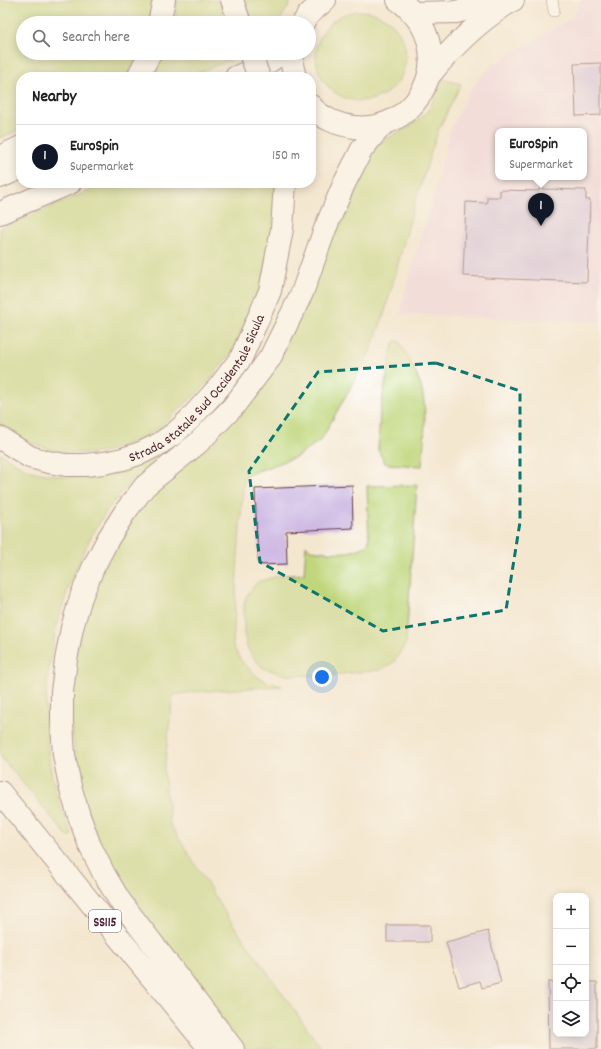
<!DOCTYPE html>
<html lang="en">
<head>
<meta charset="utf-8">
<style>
  body { margin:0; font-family:Dekko,sans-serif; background:#f2f2f2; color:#202124 }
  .controls { position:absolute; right:12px; bottom:12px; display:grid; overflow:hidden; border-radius:8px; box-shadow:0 2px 10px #0003 }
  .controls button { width:36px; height:36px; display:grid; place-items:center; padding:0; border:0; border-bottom:1px solid #e0e0e0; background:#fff; color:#202124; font:20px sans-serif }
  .you { position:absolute; left:322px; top:677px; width:14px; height:14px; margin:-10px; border:3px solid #fff; border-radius:50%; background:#1a73e8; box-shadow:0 0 0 6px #1a73e833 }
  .badge { display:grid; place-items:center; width:26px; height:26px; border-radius:50%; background:#111827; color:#fff; font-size:13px; font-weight:700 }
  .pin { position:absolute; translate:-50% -33px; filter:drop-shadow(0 1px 2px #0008) }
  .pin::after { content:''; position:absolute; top:21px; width:14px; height:12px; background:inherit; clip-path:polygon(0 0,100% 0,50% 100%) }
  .popup { position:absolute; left:495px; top:128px; width:92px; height:52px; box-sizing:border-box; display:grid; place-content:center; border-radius:8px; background:#fff; filter:drop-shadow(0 1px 3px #0005); font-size:13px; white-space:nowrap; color:#757577 }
  .popup b { font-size:15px; color:#202124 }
  .popup::after { content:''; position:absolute; left:50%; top:100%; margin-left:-8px; border:8px solid transparent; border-top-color:#fff }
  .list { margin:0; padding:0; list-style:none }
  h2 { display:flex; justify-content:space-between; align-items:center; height:52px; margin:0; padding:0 16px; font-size:17px }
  h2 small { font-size:13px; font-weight:400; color:#757577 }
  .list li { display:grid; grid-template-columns:26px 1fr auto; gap:12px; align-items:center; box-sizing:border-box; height:64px; padding:0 16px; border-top:1px solid #e0e0e0 }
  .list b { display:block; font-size:15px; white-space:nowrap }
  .list p { margin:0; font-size:13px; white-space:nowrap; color:#757577 }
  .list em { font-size:13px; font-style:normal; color:#757577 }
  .icon { flex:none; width:22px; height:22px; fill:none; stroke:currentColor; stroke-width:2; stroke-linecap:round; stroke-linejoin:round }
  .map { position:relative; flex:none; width:601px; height:1049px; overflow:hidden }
  .search { position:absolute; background:#fff; box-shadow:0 2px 10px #0003; left:16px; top:16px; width:300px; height:44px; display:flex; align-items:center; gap:10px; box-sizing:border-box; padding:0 14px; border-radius:22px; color:#757577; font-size:15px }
  .panel { position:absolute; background:#fff; box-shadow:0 2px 10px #0003; left:16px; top:72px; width:300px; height:116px; border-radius:16px }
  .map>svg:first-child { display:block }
  .built { fill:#f0d0e5; fill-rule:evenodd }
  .green { fill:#bfd67a; stroke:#847a52 }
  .building { fill:#cfbae3 }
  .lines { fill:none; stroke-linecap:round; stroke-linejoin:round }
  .service-casing { stroke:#643d44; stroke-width:12 }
  .tertiary-casing { stroke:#643d44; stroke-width:24 }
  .primary-casing { stroke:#643d44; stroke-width:24 }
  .service { stroke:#fff; stroke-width:11 }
  .tertiary { stroke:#fff; stroke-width:22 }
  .primary { stroke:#fff; stroke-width:22 }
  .primary-bridge-casing { stroke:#643d44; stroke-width:24; stroke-linecap:butt }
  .primary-bridge { stroke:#fff; stroke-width:22 }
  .marked { fill:none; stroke:#0f766e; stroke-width:3; stroke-dasharray:8 5; stroke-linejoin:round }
  .labels { text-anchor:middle; stroke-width:3; stroke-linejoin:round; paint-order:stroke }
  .shield { fill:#fff; stroke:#80626b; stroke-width:1 }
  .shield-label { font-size:13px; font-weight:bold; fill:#4a1f2b }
  .street-label { font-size:14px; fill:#4a1f2b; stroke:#fff }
</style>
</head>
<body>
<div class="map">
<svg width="601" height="1049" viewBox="0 0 601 1049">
  <rect width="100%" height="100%" fill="#fff"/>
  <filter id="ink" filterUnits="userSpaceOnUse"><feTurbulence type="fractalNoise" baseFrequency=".025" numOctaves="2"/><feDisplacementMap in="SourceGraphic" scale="8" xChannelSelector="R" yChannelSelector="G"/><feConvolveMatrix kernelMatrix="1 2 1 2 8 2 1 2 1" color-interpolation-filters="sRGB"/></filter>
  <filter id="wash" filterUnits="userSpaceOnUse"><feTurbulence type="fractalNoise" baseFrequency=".012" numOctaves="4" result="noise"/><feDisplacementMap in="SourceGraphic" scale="16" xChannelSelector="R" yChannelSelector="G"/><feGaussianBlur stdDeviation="0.9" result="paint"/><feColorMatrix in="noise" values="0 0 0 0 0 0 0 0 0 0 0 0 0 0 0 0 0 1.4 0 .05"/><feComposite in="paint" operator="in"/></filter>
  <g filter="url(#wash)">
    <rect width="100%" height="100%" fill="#f4e7d0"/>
    <!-- built -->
    <path class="built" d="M581,0H601V322L400,314L410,273L437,182L449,133L471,88L491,66L571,18ZM498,131H584V177H498Z"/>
    <!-- green -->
    <g class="green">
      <path d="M0,0H154L149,23H23V53H140L126,77H21V129L0,138Z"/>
      <path d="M177,0H223L231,23H175Z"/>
      <path d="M243,0H290V4L278,23H250Z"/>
      <circle cx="361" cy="56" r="45"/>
      <path d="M165,53H236L237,57L188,77H153Z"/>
      <path d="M443,79L461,84L438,131L416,199L384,315L369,354L321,440L296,457L244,476L238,555L233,646L242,662L258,677L265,681L282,686L193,692L173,695L164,771L170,824L228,917L322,1049H244L127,896L98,842L79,784L71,723L74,661L89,600L115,543L151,493L204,449L333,232L369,154L384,140L409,127L428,112Z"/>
      <path d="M108,183H276L273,226L261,286L233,350L204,387L172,416L156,430L138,440L118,448L98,453H79L61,452L43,447L25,441L0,424V228Z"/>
      <path d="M396,341L400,342C406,354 413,366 418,378C429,406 424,437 422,466L389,464L385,463L378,450L380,412L393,344Z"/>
      <path d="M165,449L167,453C148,469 129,484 113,503C104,514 96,528 89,541C51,615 34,708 55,789C60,805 66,820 72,835L69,838L0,756V453C8,458 16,464 24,468C32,472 44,474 54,475C100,482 126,472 165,449Z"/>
      <path d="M417,485L406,643L394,662L380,670L322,676L285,675L263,668L252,656L247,647L244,634V604L246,597L257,582L278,576L304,574L306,545L310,550C328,552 356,557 369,542L367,486Z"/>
    </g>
    <g id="blocks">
      <!-- building -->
      <g class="building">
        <path d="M601,63V115L576,116L574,64Z"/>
        <path d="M539,189L586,190V200H590L587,282L484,278V277L463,276L466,202L487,203V197H500V190L539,191Z"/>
        <path d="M352,485L353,528L286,531L287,564L258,565L255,489Z"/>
        <rect x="387" y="925" width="43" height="17"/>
        <path d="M488,931L501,983L482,988L480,981L459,987L446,942Z"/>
        <path d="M548,982H556V1034H586V982H597V1049H549Z"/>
      </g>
    </g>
  </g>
  <g filter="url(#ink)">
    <use href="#blocks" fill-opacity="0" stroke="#643d44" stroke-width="1"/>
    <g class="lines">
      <!-- service casing -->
      <g class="service-casing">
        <path id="service" d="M552,0L554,11"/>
      </g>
      <!-- tertiary casing -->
      <g class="tertiary-casing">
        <g id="tertiary">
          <path d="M414,13L456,12L504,0"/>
          <path d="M429,76C452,47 481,19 513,0"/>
        </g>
      </g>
      <!-- primary casing -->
      <g class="primary-casing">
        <g id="primary">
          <path d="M232,0L240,23"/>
          <path d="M159,23L164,0"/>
          <path d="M303,23L308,15L325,0"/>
          <path d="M293,53L292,65L295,77"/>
          <path d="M138,77L150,53"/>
          <path d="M236,77L263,66L281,53"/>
          <path d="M311,106C321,118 338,125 354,127C410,133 450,73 421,24C414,14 408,6 398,0"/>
          <path d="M0,157L21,147"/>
          <path d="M0,177L21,168"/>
          <path d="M0,213L70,183"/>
          <path id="s1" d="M0,438L30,457L48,462L66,465H85L104,463L123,459L141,453L159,444L175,433L189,420L219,387L241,358L270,291L282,229L285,183"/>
          <path d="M0,792L210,1049"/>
          <path d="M233,1049L120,901L104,874L90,846L79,816L70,786L64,755L62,723V692L66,660L72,628L81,597L93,568L108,539L125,512L145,486L198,443L233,407L270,358L302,293L325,229L344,184L362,149L382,125"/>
        </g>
      </g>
      <!-- service -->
      <use href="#service" class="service"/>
      <!-- tertiary -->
      <use href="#tertiary" class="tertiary"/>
      <!-- primary -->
      <use href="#primary" class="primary"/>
      <!-- primary-bridge casing -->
      <g class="primary-bridge-casing">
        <path id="primary-bridge" d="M250,53L259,77"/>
      </g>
      <!-- primary-bridge -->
      <use href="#primary-bridge" class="primary-bridge"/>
    </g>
  </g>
  <!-- marked area -->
  <path d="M0 0H601V1049H0ZM436,363L520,391V522L506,610L383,631L260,562L249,471L318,372Z" fill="#f4e7d0" fill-opacity=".55" fill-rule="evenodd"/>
  <path class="marked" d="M436,363L520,391V522L506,610L383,631L260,562L249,471L318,372Z"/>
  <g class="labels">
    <!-- shield labels -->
    <rect class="shield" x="89" y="910" width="32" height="22" rx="3"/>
    <g class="shield-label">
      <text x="105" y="926">SS115</text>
    </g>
    <!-- street labels -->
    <g class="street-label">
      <text dy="5" stroke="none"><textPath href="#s1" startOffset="236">Strada statale Sud Occidentale Sicula</textPath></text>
    </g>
  </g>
</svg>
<div class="controls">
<button>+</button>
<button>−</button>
<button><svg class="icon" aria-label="locate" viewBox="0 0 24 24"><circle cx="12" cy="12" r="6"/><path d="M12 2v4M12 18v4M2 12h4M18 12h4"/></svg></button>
<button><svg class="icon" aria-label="layers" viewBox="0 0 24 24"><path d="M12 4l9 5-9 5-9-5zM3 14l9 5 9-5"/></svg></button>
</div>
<div class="you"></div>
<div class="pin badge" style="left:541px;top:226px">1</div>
<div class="popup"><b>EuroSpin</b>Supermarket</div>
<div class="search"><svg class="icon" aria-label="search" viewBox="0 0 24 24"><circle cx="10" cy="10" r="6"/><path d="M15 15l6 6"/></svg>Search here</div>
<section class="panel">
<h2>Nearby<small></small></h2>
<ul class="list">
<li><span class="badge">1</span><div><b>EuroSpin</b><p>Supermarket</p></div><em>150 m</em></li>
</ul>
</section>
</div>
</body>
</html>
